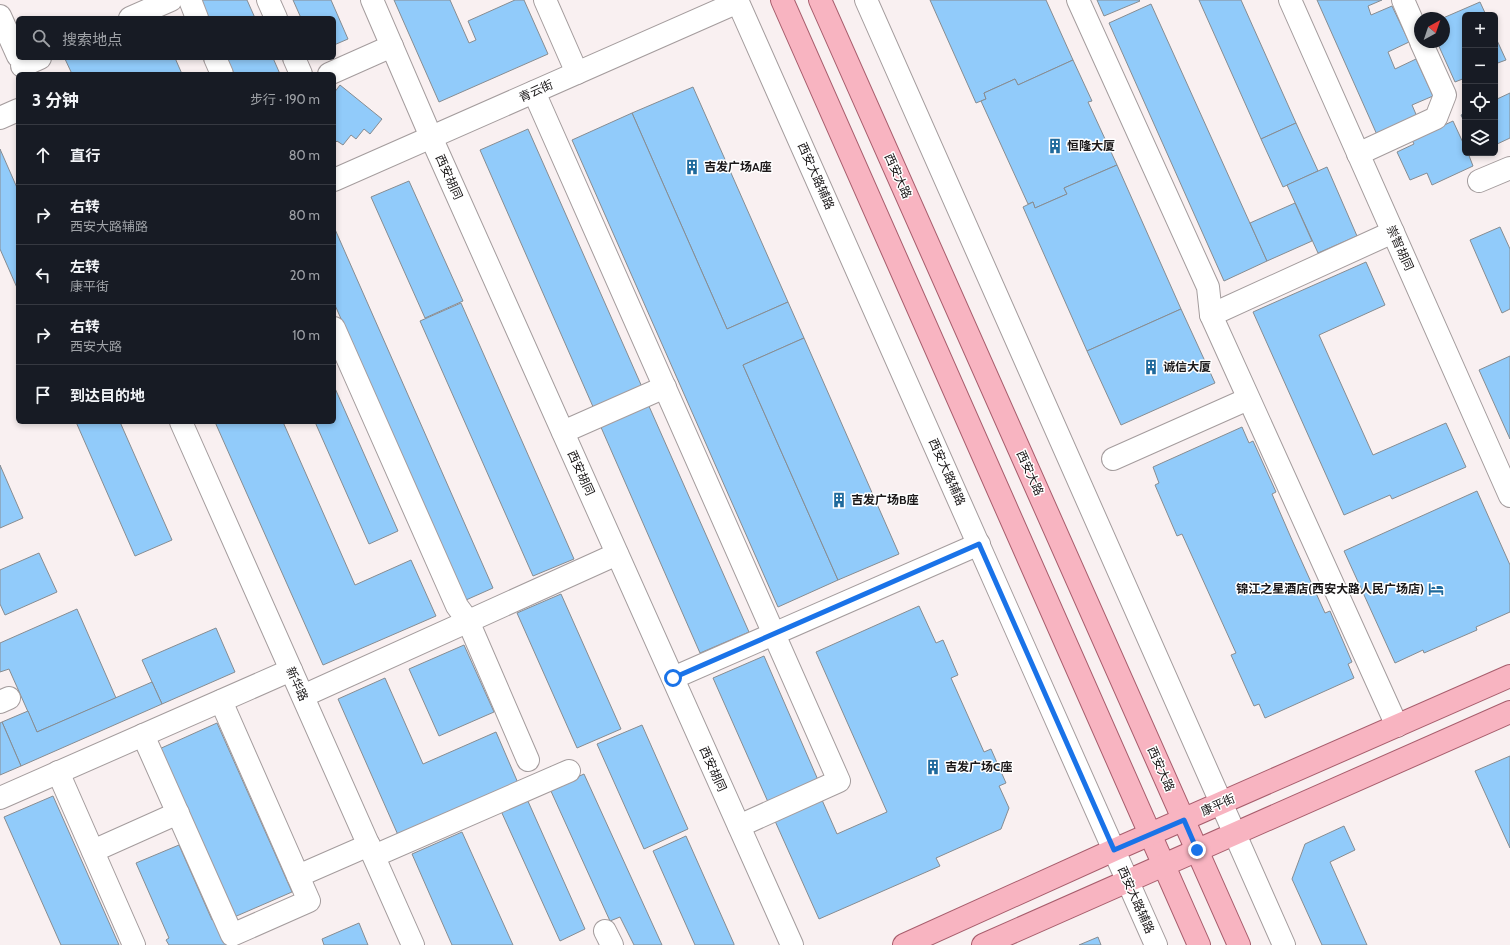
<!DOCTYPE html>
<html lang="zh">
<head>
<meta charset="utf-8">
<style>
  body { margin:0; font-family:Cabin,"Noto Sans SC",sans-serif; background:#20242c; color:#f1f3f6 }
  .controls { position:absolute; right:12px; top:12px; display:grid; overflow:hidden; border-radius:6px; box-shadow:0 2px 6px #0003 }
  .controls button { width:36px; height:36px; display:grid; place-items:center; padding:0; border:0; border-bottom:1px solid #363941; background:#171b24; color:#f1f3f6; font:20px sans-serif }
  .compass { position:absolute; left:1414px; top:12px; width:36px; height:36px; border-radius:50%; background:#171b24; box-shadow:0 2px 6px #0003; rotate:40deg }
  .stop { position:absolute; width:12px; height:12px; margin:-9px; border:3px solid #1a73e8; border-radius:50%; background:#fff }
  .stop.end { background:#1a73e8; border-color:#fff; box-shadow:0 1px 4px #0008 }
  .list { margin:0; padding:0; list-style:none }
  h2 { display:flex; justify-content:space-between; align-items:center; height:52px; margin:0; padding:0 16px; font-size:17px }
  h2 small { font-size:13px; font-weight:400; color:#9ea1a6 }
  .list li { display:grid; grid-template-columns:26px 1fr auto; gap:12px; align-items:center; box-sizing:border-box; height:60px; padding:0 16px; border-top:1px solid #363941 }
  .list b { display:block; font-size:15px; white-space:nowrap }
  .list p { margin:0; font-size:13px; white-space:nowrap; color:#9ea1a6 }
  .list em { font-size:13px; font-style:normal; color:#9ea1a6 }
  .icon { flex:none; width:22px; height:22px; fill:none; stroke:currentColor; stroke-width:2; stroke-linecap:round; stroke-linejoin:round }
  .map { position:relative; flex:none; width:1510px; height:945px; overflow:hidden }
  .search { position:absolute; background:#171b24; box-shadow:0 2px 6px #0003; left:16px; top:16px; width:320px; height:44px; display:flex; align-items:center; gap:10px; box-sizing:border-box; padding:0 14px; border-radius:6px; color:#9ea1a6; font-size:15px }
  .panel { position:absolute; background:#171b24; box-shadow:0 2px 6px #0003; left:16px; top:72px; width:320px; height:352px; border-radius:6px }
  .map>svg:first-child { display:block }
  .building { fill:#91cbfa; stroke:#878c91 }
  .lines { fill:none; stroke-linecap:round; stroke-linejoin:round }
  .minor-casing { stroke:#a49c9d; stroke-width:24 }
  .major-casing { stroke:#a75d6c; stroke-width:24 }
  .minor { stroke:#fff; stroke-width:22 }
  .major { stroke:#f8b4c1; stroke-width:22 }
  .route { stroke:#1a73e8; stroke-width:5 }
  .labels { text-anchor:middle; stroke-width:3; stroke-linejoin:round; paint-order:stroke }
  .street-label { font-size:12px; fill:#1b1819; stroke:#fff }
  .poi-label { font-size:12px; font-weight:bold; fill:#1b1819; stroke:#fff; text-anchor:start }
</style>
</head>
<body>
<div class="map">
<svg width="1510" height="945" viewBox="0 0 1510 945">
  <rect width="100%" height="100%" fill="#f9f0f1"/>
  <!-- building -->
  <g class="building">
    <path d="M199,0H247L255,18H207Z"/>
    <path d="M293,0H331L348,39L334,45V18H301Z"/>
    <path d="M394,0H450L469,43L476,40L468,21L515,0H524L548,54L439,102Z"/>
    <path d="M930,0H1046L1073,60L1018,85L1015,79L984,93L986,99L976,103Z"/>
    <path d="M1097,0H1139L1140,1L1104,16Z"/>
    <path d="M1199,0H1241L1296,123L1261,139Z"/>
    <path d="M1317,0H1382L1368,6L1371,15L1392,6L1409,42L1388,52L1395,69L1416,59L1433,96L1412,105L1418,119L1378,137Z"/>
    <path d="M1480,2L1486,15H1465V78L1455,82L1437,42H1444L1443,18Z"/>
    <path d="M1151,4L1267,261L1224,281L1109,23Z"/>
    <path d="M1495,36L1506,60L1495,64Z"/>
    <path d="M67,58H175L182,74H72L65,59Z"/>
    <path d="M224,58H273L280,74H231Z"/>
    <path d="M1073,60L1092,101L1088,102L1117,165L1064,188L1067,194L1035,208L1033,202L1028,204L981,101L986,99L984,93L1015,79L1018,85Z"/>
    <path d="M340,85L382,119L370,134L364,129L356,139L351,135L343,145L337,141L334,144V93Z"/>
    <path d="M693,87L788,302L727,329L632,113Z"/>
    <path d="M1510,93V138L1495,145V100Z"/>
    <path d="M632,113L727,329L788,302L804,338L743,365L838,580L778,607L572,140Z"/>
    <path d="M1465,113V123L1461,115Z"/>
    <path d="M1453,121L1465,147V153H1468L1473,166L1432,185L1427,173L1410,180L1397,152L1414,144L1412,140Z"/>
    <path d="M1296,123L1318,171L1283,187L1261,139Z"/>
    <path d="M528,129L642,387L594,409L480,150Z"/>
    <path d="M0,149L18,190V290L0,249Z"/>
    <path d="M1117,165L1181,309L1087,351L1023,207L1033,202L1035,208L1067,194L1064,188Z"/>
    <path d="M1327,167L1357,236L1318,253L1287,185Z"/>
    <path d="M409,181L463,301L425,318L371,197Z"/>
    <path d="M1295,203L1312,241L1267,261L1250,223Z"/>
    <path d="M334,227L493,588L466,600L334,303Z"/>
    <path d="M1500,227L1510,249V309L1502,313L1470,240Z"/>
    <path d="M1366,262L1385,305L1319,335L1373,455L1446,423L1466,467L1392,499L1390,495L1344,515L1253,312Z"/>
    <path d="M461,303L574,559L533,576L420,321Z"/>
    <path d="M1181,309L1215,383L1121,425L1087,351Z"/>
    <path d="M804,338L899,554L838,580L743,365Z"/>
    <path d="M1510,356V439L1479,370Z"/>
    <path d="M334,386L398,531L369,544L315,422H334Z"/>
    <path d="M648,404L749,632L700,653L600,425Z"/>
    <path d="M76,422H120L172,540L135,556Z"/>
    <path d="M215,422H283L355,585L411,560L436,616L323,665Z"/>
    <path d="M1242,427L1249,443L1253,441L1276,492L1272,494L1292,540L1325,613L1330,611L1352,662L1348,664L1354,678L1265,718L1259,704L1254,706L1231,655L1236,653L1182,534L1177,536L1155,485L1159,483L1153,467Z"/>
    <path d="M0,465L23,518L0,528Z"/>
    <path d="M1477,491L1510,565V612L1476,627L1477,630L1424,653L1423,650L1395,663L1344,551Z"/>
    <path d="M39,553L57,592L5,615L0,604V570Z"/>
    <path d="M561,594L621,729L577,748L517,613Z"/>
    <path d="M919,606L936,643L943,640L958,675L951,678L984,752L991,749L1006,783L999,786L1009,808L1001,829L936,858L940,866L819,919L775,821L822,800L837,834L887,812L816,652Z"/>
    <path d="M77,609L116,698L37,732L9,669L0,672V643Z"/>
    <path d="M216,628L235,672L162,704L142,660Z"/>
    <path d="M464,645L494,712L439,736L409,669Z"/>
    <path d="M764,656L818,780L768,802L713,678Z"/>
    <path d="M385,678L423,764L496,732L518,783L398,835L338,699Z"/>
    <path d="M152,682L162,704L21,766L2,722L28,711L37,732Z"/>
    <path d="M2,722L21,766L0,775V723Z"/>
    <path d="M217,723L292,892L232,918L157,750Z"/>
    <path d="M642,725L688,829L644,849L597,744Z"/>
    <path d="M1510,756V848L1475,771Z"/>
    <path d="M584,774L662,945H634L620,917L610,921L550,789Z"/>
    <path d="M53,796L119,945H61L4,817Z"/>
    <path d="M527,799L585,929L560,941L501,811Z"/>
    <path d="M1344,826L1355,850L1330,862L1367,945H1322L1292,879L1305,844Z"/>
    <path d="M462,832L513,945H452L412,854Z"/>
    <path d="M686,836L734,944V945H695L653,851Z"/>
    <path d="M179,845L212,920L215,919L227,945H169L166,940L169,938L136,863Z"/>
    <path d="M359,923L368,945H324L322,939Z"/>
    <path d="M1098,937L1101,945H1079Z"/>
  </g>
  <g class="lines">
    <!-- minor casing -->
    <g class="minor-casing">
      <g id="minor">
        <path d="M190,0L197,18"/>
        <path d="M268,0L276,18"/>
        <path d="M372,0L431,137L792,945"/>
        <path d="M545,0L577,73"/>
        <path d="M737,0L1156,945"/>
        <path d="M866,0L1284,945"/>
        <path d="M1078,0L1208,287L1211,315"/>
        <path d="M1290,0L1510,496"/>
        <path d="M1403,0L1420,39"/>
        <path d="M0,16L18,56"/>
        <path d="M130,18L171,0"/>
        <path d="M215,58L222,74"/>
        <path d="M294,58L301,74"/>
        <path d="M22,66L40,58"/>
        <path d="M329,74L392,46"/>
        <path d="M534,92L839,781L739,826"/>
        <path d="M0,118L18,110"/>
        <path d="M1358,154L1436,118L1445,95L1421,42"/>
        <path d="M334,180L738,2"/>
        <path d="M1479,181L1510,168"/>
        <path d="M1393,232L1211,315L1397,726"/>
        <path d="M334,328L457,606L468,621L528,760"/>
        <path d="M181,422L413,945"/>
        <path d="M563,432L665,387"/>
        <path d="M1113,459L1248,399"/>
        <path d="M673,678L979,544"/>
        <path d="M303,696L617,554"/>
        <path d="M0,702L9,698"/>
        <path d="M143,735L232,935L309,901L221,701"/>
        <path d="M58,772L134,945"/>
        <path d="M0,798L291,670"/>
        <path d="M93,851L178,813"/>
        <path d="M374,856L569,771"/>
        <path d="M298,876L369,845"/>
        <path d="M605,931L612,945"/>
      </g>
    </g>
    <!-- major casing -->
    <g class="major-casing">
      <g id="major">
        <path d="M782,0L1199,945"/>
        <path d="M820,0L1239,945"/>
        <path d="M904,945L1114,850L1510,676"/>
        <path d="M983,945L1510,712"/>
      </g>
    </g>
    <!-- minor -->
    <use href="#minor" class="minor"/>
    <!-- major -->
    <use href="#major" class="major"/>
  </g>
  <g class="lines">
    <!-- route -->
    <path class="route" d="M673,678L979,544L1114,850L1184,820L1197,850"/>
  </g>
  <!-- icons -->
  <defs>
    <g id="building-bare" transform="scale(1.2)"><path d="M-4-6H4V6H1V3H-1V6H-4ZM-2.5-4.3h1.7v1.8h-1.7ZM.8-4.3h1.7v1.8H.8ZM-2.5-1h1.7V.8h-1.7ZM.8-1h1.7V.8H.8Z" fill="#1e699c" stroke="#fff" stroke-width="2.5" paint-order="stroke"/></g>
    <g id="hotel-bare" transform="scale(1.2)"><path d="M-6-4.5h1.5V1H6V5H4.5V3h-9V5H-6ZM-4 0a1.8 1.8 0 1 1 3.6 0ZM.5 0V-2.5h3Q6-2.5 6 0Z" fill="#1e699c" stroke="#fff" stroke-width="2.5" paint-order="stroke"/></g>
  </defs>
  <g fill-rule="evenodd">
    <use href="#building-bare" x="1055" y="146"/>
    <use href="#building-bare" x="692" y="167"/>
    <use href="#building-bare" x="1151" y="367"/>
    <use href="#building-bare" x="839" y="500"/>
    <use href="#hotel-bare" x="1436" y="589"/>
    <use href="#building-bare" x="933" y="767"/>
  </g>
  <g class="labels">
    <!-- street labels -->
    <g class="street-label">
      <text transform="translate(536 91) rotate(-24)" y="4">青云街</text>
      <text transform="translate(816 176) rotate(66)" y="4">西安大路辅路</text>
      <text transform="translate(898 176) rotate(66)" y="4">西安大路</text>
      <text transform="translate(449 177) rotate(66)" y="4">西安胡同</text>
      <text transform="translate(1400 248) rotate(66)" y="4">崇智胡同</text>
      <text transform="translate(947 472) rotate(66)" y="4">西安大路辅路</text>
      <text transform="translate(581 473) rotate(66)" y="4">西安胡同</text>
      <text transform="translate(1030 473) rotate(66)" y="4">西安大路</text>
      <text transform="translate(297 684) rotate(66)" y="4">新华路</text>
      <text transform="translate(713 769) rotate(66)" y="4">西安胡同</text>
      <text transform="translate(1161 769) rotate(66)" y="4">西安大路</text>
      <text transform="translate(1218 805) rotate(-24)" y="4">康平街</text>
      <text transform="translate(1136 900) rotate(66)" y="4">西安大路辅路</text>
    </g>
    <!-- poi labels -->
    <g class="poi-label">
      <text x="1067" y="150">恒隆大厦</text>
      <text x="704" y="171">吉发广场A座</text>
      <text x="1163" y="371">诚信大厦</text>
      <text x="851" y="504">吉发广场B座</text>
      <text x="1424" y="593" text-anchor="end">锦江之星酒店(西安大路人民广场店)</text>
      <text x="945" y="771">吉发广场C座</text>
    </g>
  </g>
</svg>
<div class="controls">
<button>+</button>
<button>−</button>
<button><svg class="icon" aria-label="locate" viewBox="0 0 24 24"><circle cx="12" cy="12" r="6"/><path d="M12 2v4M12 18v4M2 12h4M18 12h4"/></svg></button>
<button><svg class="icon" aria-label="layers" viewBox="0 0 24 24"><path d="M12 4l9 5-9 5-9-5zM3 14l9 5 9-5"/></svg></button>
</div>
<svg class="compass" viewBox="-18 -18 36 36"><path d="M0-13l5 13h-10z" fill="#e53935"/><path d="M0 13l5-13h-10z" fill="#9ea1a6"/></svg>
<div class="stop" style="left:673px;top:678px"></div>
<div class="stop end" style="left:1197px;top:850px"></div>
<div class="search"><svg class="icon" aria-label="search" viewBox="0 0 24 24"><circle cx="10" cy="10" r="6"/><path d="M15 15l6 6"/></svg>搜索地点</div>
<section class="panel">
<h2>3 分钟<small>步行 · 190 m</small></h2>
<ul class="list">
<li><svg class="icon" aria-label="ahead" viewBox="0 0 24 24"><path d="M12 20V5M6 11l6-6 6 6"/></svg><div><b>直行</b></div><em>80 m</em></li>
<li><svg class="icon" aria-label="right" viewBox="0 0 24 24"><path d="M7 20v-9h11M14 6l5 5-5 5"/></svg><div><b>右转</b><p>西安大路辅路</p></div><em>80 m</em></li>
<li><svg class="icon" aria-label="left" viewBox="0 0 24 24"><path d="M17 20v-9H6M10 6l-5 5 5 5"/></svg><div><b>左转</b><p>康平街</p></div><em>20 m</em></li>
<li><svg class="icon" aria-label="right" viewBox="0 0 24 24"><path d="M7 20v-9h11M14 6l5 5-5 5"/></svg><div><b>右转</b><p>西安大路</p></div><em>10 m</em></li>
<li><svg class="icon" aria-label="arrive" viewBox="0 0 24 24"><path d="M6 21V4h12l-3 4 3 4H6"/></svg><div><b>到达目的地</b></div></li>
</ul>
</section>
</div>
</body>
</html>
